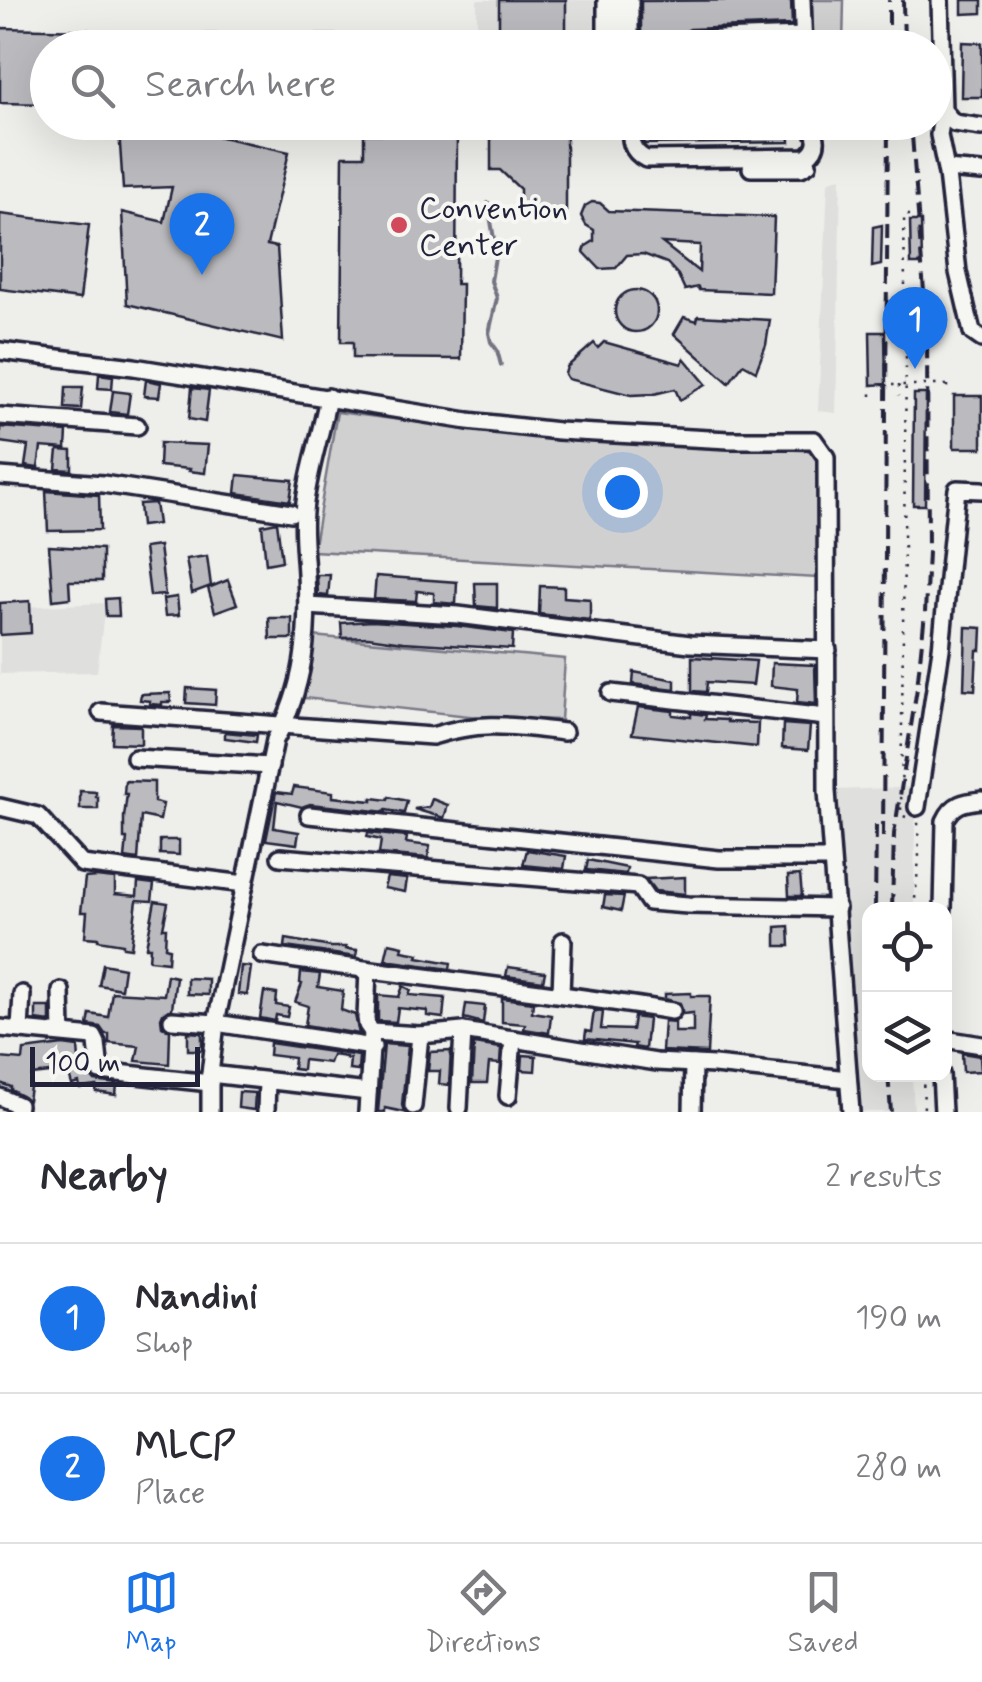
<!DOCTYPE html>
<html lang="en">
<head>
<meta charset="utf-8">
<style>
  body { margin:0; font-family:Mynerve,sans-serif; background:#f2f2f3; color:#2b2b33 }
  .controls { position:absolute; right:30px; bottom:30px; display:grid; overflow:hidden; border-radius:20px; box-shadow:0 10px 40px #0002 }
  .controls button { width:90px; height:90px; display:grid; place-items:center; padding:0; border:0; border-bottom:2px solid #e1e1e2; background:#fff; color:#2b2b33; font:50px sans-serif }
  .scale { position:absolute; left:30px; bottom:25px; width:170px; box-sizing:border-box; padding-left:10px; border:5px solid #22223b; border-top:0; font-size:28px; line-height:35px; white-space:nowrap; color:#22223b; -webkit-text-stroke:8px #f6f6f2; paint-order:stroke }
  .you { position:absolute; left:622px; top:492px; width:35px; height:35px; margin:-25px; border:8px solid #fff; border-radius:50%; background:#1a73e8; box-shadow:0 0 0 15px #1a73e833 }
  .badge { display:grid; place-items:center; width:65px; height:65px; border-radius:50%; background:#1a73e8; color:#fff; font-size:32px; font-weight:700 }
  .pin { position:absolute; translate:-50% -82px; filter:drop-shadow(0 2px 5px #0008) }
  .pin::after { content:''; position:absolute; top:52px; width:35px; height:30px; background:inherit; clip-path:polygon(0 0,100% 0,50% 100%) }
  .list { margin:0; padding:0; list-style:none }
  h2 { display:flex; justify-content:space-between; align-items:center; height:130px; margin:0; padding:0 40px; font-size:42px }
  h2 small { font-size:32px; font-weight:400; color:#7c7c81 }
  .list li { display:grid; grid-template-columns:65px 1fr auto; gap:30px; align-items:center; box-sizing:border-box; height:150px; padding:0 40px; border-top:2px solid #e1e1e2 }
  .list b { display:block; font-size:38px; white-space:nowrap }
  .list p { margin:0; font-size:32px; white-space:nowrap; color:#7c7c81 }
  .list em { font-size:32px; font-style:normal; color:#7c7c81 }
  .icon { flex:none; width:55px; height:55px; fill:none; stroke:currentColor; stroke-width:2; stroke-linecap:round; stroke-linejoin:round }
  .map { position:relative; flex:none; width:982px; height:1112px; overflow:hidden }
  .search { position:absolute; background:#fff; box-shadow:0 10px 40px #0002; left:30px; right:30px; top:30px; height:110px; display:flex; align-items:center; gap:25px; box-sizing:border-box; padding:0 35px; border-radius:55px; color:#7c7c81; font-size:38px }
  .sheet { height:430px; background:#fff }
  nav { display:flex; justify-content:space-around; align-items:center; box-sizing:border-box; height:140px; border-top:2px solid #e1e1e2; background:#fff; font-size:28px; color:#7c7c81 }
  nav a { display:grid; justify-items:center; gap:5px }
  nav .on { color:#1a73e8 }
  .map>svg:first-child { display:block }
  .built { fill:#dfdfde }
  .green { fill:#d0d0d1; stroke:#797986; stroke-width:2.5 }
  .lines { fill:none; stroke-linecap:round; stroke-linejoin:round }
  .stream { stroke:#727281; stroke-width:4 }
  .building { fill:#bbbbbf; stroke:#22223b; stroke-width:2.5; fill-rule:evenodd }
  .minor-casing { stroke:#22223b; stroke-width:22 }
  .path { stroke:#22223b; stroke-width:2.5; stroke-dasharray:2.5 8; stroke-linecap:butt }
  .minor { stroke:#f6f6f2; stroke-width:15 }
  .rail { stroke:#22223b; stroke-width:4; stroke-dasharray:15 8; stroke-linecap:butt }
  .path-bridge { stroke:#22223b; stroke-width:2.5; stroke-dasharray:2.5 8; stroke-linecap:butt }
  .poi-dot { fill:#d1495b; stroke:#f6f6f2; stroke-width:4 }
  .labels { text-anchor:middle; stroke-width:8; stroke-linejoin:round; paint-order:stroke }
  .poi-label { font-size:32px; fill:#22223b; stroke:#f6f6f2; text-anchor:start }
</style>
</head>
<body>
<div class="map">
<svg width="982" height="1112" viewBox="0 0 982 1112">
  <rect width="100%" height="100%" fill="#eeeeeb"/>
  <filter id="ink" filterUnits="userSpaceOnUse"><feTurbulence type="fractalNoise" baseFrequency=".01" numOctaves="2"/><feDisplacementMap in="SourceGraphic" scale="20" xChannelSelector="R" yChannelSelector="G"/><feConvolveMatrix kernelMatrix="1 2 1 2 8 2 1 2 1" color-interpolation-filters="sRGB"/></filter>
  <g filter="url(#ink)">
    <!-- built -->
    <g class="built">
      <rect x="477" y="0" width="136" height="47"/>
      <path d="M841,177L836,413L818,411L828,182Z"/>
      <path d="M105,603L97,672L0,674V608Z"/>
      <path d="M923,787L915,824L914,909H870V1074L912,1075L914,1112H859L834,790Z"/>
    </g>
    <!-- green -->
    <g class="green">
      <path d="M812,0H844L843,47H813Z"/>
      <path d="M337,412L546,438L820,451L818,578L313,551Z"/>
      <path d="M312,636L565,659L561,720L478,717L304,698Z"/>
    </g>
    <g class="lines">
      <!-- stream -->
      <path class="stream" d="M488,203L496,251L491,281L497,298L489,333L491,342L497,350L501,365"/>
    </g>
    <!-- building -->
    <g class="building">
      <path d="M499,0H566V48L499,47Z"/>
      <path d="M791,0L792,25L690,29L678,35H669V48H641V1Z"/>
      <path d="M962,0H982V13L962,14Z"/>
      <path d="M0,28L88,30V48H48V104L0,103Z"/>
      <path d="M219,34V48H117V35Z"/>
      <rect x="253" y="35" width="91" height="13"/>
      <path d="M374,35L456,36V48H374Z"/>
      <path d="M962,42L982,43V97H961Z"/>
      <path d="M641,122H789L790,142L644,144Z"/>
      <path d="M172,126L289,152L267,245L277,247L283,341L127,304L122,212L164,222L172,187L123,189L119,130Z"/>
      <path d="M491,132L566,133V213L520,212V189L500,170H491Z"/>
      <path d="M364,134H457L456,284H462L461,359L353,358V342H341L343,156H364Z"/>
      <path d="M592,202L600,203L609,211L774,217L771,293L699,290L698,287L685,290L678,275L667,263L643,254L627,255L616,268L600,269L584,252L586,246L594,241V230L586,225L581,216L585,206ZM662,243L700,245L699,272Z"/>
      <path d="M0,214L89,225L80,299L0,289Z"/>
      <path d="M910,221H921L922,264H911Z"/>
      <path d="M882,225L881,265L872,267L873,227Z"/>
      <circle cx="636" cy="311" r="21"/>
      <path d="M698,316L770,320L766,345L756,371L743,364L729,383L674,334L684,317L697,321Z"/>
      <path d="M870,332H885L886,384L871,385Z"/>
      <path d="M604,342L682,364L684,358L706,384L680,400L675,389L654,394L631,395L568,379L565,374L567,367L594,343L598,348Z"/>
      <path d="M99,374L113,376L112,389L98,388Z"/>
      <path d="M146,380L161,383L159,397L144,396Z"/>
      <path d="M66,387H83L81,409L65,408Z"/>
      <path d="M192,388L209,390L205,422L189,419Z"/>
      <path d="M113,391L130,393L127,414L110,412Z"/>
      <path d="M914,394H926L925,505H913Z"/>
      <rect x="954" y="396" width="28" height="52"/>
      <path d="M0,427L67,432L66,449L41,447L38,468L25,466L28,446L0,442Z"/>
      <path d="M160,443L208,445L205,473L189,471L190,469L159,466Z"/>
      <path d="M58,450L72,451V470L56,469Z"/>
      <path d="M238,475L293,480L290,501L236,493Z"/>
      <path d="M46,491L99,495L100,530L48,531Z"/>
      <path d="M155,503L158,524L141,526L139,504Z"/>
      <path d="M277,522L282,561L266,564L262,525Z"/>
      <path d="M49,546L102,549V581H69L70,598L53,600Z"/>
      <path d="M159,546L165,595L150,596L144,548Z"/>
      <path d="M207,556L211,586L192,593L186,559Z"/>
      <path d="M317,575H330L328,596L318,595Z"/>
      <path d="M376,576L457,582L456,604L434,602V593L417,591L416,601L374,599Z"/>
      <path d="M228,580L237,604L215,612L208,588Z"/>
      <path d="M475,583H497V608L476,606Z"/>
      <path d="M540,586L564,587V597L590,599V620L539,614Z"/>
      <path d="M177,597L179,615L165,616L163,599Z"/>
      <path d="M118,598L119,616H106L105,599Z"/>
      <path d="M30,601L31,633L0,635V603Z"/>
      <path d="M269,618H292V639H270Z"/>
      <path d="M372,621L457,626L513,633L512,649L403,642L368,637L342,638L341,623Z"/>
      <path d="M966,627L982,628L981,650H977L975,690L964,689Z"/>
      <path d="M692,657L756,661L753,685L707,682L706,692L692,691Z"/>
      <path d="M772,663L815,665L816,704L797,702L798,689L771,686Z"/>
      <path d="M634,672L675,680V689L633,684Z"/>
      <path d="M187,688L216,690L215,705L186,703Z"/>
      <path d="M170,693L171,702H162V705L150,704V701L140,700L141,694Z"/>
      <path d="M638,707L673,711V715L691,717V713L706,715L705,719L727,720V722L758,723L757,747L632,734Z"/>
      <path d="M783,724L810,726L808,750L782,748Z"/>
      <path d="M113,725L141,726V744L112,743Z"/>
      <path d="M225,732L257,735L256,742L225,738Z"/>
      <path d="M125,781L154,782V802L163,804L160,820L141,816L138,860L125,858L127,839H124V817L127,794H124Z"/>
      <path d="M294,787L333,792V797L372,801V798L388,800L389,797L407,801L404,813L386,810V812L310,804L302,807L277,801L274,828L299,832L297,844L266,840L276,792L292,794Z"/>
      <path d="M80,791L96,792V797H98V809H80Z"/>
      <path d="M432,799L448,805L444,818L414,809L429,807Z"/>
      <path d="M368,833L407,837L406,843L430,846L428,858L379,854L381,840L367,837Z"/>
      <path d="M160,840H179V855L160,854Z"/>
      <path d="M527,850L566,856L564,869L523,865Z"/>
      <path d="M588,860L627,868L626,874L586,870Z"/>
      <path d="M800,875L802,896H789L788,876Z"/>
      <path d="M96,877L115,879V894L137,896L138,882L154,884L152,901L137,900L131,948L123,947V944L98,940V938L85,937L87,912H81L85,878Z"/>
      <path d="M387,877L407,879L405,892L384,888Z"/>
      <path d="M685,877V894L655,891L646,879Z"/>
      <path d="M605,895L624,896L621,911L603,907Z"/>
      <path d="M155,901L168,903L163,928H166L165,947L169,948L168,962L149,960L150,947H146Z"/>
      <path d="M789,926L790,946H776V927Z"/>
      <path d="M286,939L331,947H346V949L357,950L356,957L285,947Z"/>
      <path d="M389,943L403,946L402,951L419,954L418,957L451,963L450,969L385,960Z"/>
      <path d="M103,964L124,968L121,989L99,985Z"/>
      <path d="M241,966L251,967L247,995L238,994Z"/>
      <path d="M508,967L545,972L543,981L506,976Z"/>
      <path d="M301,972L320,974L318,987L343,991L341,1010L355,1015L359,1034L305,1025L308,1006L295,1002L302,984L300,983Z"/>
      <path d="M167,975L176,977L172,1009L163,1013L161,1018L162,1026L170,1031L169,1064L136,1061L139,1046L109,1043V1034H105L100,1027L88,1025L90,1014L108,1017L112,992L164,995Z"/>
      <path d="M187,978L208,979V995L187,994Z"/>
      <path d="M403,986L411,990L409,995L445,998L443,1018L427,1016V1011L398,1008L396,1022L378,1021V995L399,997Z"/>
      <path d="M264,992L277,994L276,1005L289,1007L287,1017L276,1015L275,1021L260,1018Z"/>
      <path d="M691,993V996H710L707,1053L662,1051L664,1021L675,1022V1032H693V1013L683,1014L680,1003L665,999V994Z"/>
      <path d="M502,998L533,1002L532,1012L551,1015L549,1033L524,1029L525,1024L502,1022Z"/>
      <path d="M466,1004L485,1006L483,1023L464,1018Z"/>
      <path d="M36,1007H50V1022L36,1020Z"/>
      <path d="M594,1011L603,1012L601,1029L632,1030L634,1017L648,1019L645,1049L634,1047L635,1044L585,1039L586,1031L591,1032Z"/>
      <path d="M188,1032L202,1033V1050H188Z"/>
      <path d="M270,1043L359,1056L358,1071L349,1070L350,1059H346V1057L332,1055L329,1063L303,1060L302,1070L293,1069L294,1058L269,1055Z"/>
      <path d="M384,1044L408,1046L402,1105L404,1112L385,1108V1112H378Z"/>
      <path d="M474,1044L501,1048L500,1064L489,1063L487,1083H472Z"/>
      <path d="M63,1045L78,1047L80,1071L89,1074L95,1081L117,1084L116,1095L96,1092L97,1086L80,1088L79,1083L72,1085L68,1071L32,1075L28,1100L11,1090V1087L0,1083V1058L23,1060L24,1050Z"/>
      <path d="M451,1051L449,1085L439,1084L440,1071H428L430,1052Z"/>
      <path d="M962,1053L980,1056L981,1071L963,1072Z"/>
      <path d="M523,1055L536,1056L535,1071L522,1070Z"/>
      <path d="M239,1092L255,1093L254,1110L238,1108Z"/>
    </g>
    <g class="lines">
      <!-- minor casing -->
      <g class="minor-casing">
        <g id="minor">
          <path d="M618,0V48"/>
          <path d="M630,0V48"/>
          <path d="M802,0L804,48"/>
          <path d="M940,0L943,110L954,123L982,127"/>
          <path d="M606,48V0"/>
          <path d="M684,48L687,41L692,40L803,36"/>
          <path d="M943,110L939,135L947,174L958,272L972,332L982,339"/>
          <path d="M630,122C630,139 630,151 646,159L806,157C821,147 818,133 806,122"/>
          <path d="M751,168H801L808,164L806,157"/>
          <path d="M946,169L982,172"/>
          <path d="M0,351L134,367L468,421L558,431L729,440H814L826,457L827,791L851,1112"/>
          <path d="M0,416L137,426"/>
          <path d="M0,476L103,484L291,513"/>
          <path d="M307,606L458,615L690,644L828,650"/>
          <path d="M611,693L826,717"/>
          <path d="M101,712L432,736C483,720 512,726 564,732"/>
          <path d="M135,758L270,766"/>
          <path d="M0,807L38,816L82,864L245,884"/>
          <path d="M917,807L941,649L957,489L982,490"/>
          <path d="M309,815L719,859H831"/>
          <path d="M280,857L638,886L649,902L688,905L837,908"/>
          <path d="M943,909L945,821C953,803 964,802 982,800"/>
          <path d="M262,955C398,975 535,989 672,1011"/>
          <path d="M368,970L366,1018L367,1025L372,1032"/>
          <path d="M61,991L62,1033"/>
          <path d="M561,993L563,941"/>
          <path d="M172,1020L216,1023L373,1047"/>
          <path d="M0,1028L94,1037L97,1043L100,1071L210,1083"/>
          <path d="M20,1029L22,994"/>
          <path d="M944,1039L982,1045"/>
          <path d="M210,1074L368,1092"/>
          <path d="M941,1074L943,1112"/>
          <path d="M508,1096L513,1039"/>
          <path d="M0,1097L18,1105L17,1112"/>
          <path d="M413,1106L420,1035"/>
          <path d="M459,1108L463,1031"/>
          <path d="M210,1112V1074L216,1023L275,740C305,687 309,633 306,574C305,553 302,532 304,512C307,473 321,436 328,397"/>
          <path d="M266,1112L267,1081"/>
          <path d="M367,1112L372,1032L420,1035L463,1031L656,1062L714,1065L848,1079"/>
          <path d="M692,1112L693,1064"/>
        </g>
      </g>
      <!-- path -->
      <g class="path">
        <path d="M899,385V396"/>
        <path d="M948,385V395"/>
        <path d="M871,396V385"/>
        <path d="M906,817L901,815L906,358L904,215H912"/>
        <path d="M914,909L919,859L918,821"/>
        <path d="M923,1074L924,1112"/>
      </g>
      <!-- minor -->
      <use href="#minor" class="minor"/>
      <!-- rail -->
      <g class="rail">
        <path d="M903,0L904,48"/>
        <path d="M889,48V0"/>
        <path d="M883,837L888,122"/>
        <path d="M875,909L876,825"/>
        <path d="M892,909L894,834L917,688L925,613L928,552L927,331L911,122"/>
        <path d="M888,1074L891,1112"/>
      </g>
      <!-- path-bridge -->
      <path class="path-bridge" d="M871,385H948"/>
    </g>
  </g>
  <!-- markers -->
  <circle class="poi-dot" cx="399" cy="225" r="10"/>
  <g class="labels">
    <!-- poi labels -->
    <g class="poi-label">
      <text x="419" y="218">Convention<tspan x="419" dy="37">Center</tspan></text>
    </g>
  </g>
</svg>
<div class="controls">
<button><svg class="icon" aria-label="locate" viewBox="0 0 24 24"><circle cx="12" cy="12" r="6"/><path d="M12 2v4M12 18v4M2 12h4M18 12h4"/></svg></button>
<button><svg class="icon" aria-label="layers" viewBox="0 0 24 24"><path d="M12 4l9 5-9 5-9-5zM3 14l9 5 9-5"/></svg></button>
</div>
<div class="scale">100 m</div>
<div class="you"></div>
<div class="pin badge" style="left:915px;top:369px">1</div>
<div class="pin badge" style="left:202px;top:275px">2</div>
<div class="search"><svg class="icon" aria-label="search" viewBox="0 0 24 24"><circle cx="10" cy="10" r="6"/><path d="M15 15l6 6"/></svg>Search here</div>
</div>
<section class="sheet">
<h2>Nearby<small>2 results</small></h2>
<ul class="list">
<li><span class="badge">1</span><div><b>Nandini</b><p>Shop</p></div><em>190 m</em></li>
<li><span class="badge">2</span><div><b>MLCP</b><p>Place</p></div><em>280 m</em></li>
</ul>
</section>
<nav>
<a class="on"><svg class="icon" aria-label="map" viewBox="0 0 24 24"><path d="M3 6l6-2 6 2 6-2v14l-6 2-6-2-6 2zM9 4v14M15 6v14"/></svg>Map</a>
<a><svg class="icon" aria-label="directions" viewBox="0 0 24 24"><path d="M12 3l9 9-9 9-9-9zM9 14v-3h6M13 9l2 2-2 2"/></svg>Directions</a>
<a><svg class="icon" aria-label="saved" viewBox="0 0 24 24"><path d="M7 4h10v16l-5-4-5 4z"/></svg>Saved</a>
</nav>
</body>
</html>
